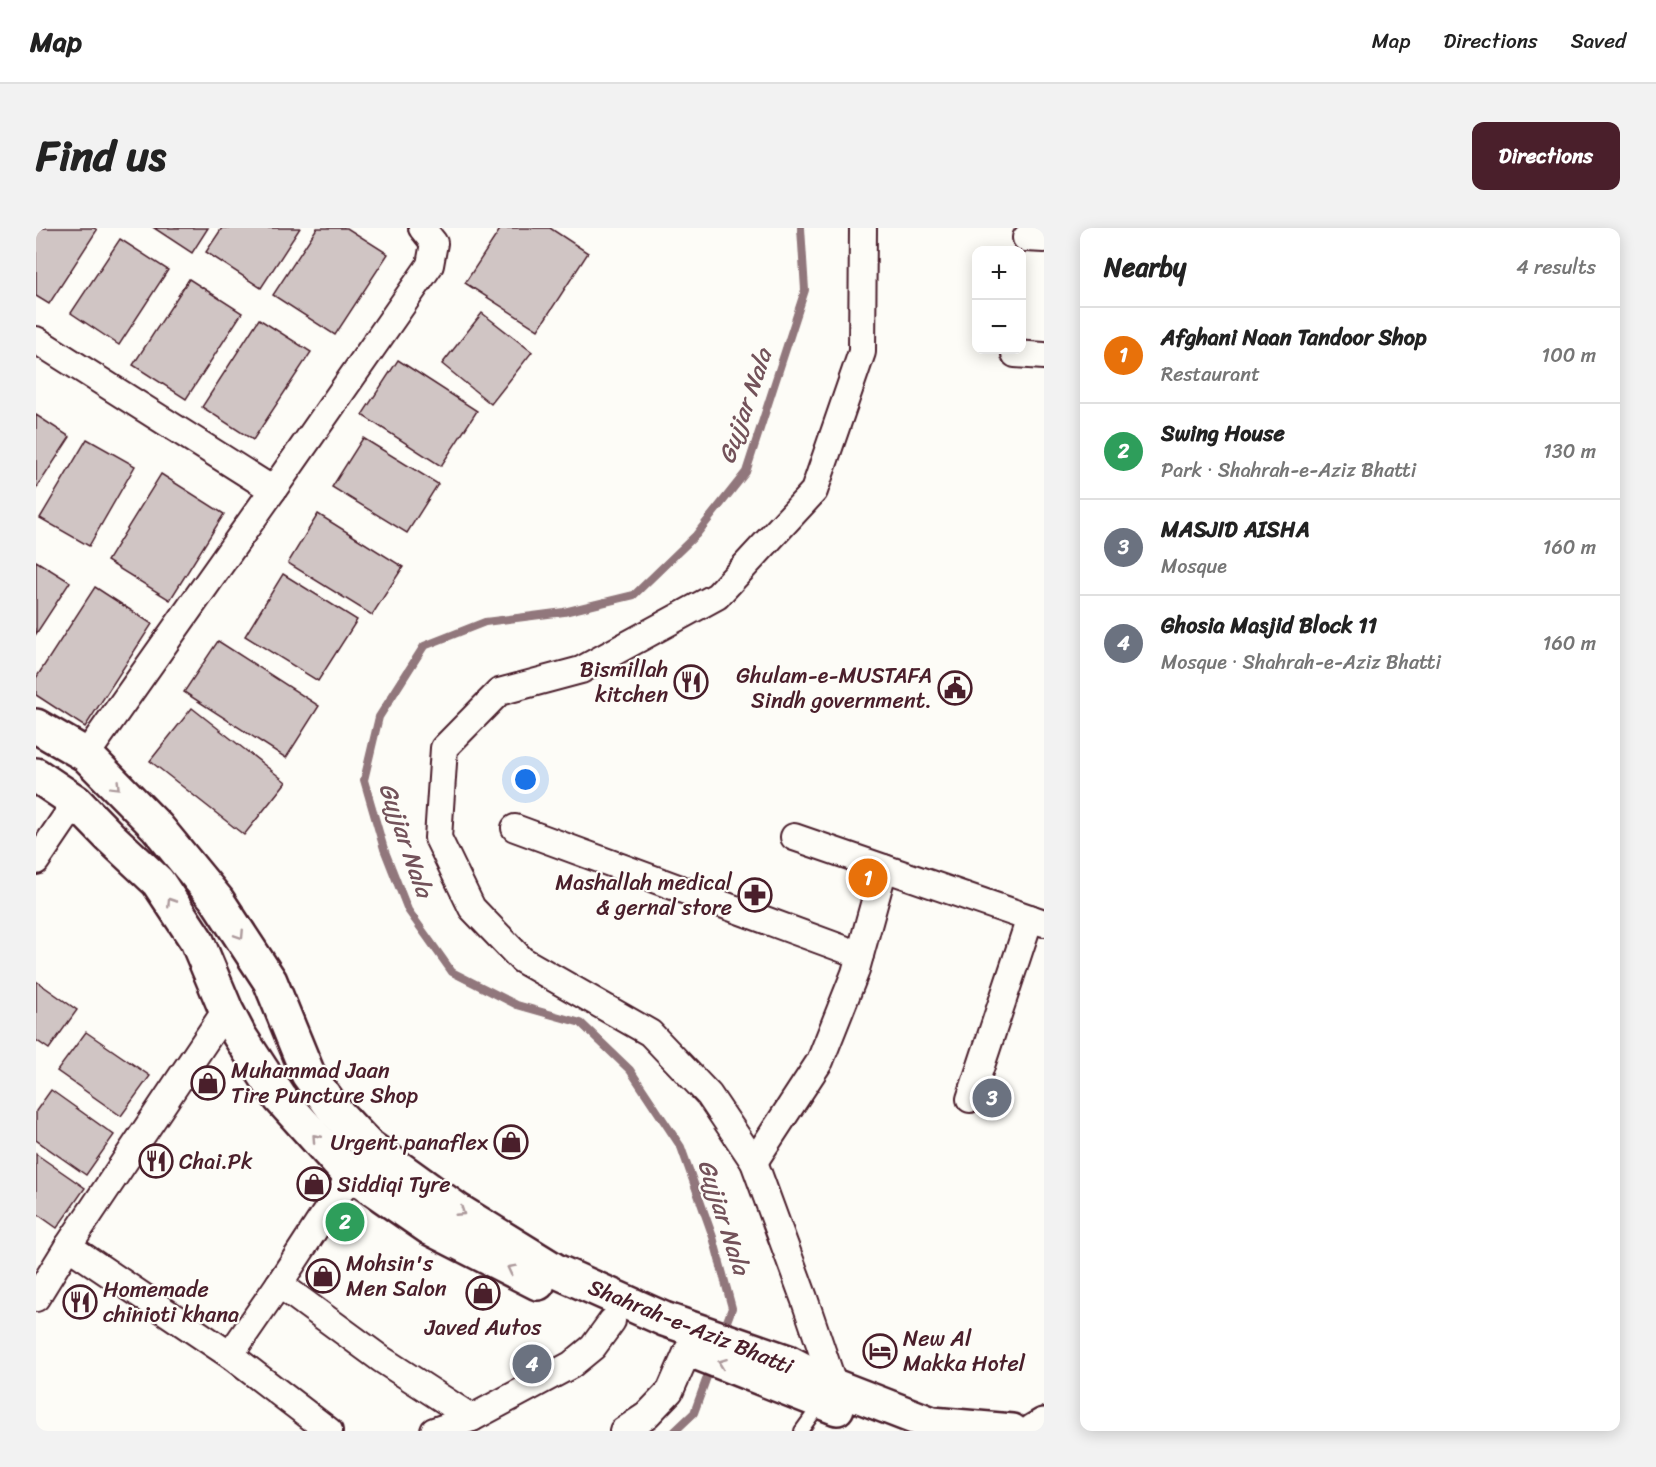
<!DOCTYPE html>
<html lang="en">
<head>
<meta charset="utf-8">
<style>
  body { margin:0; font-family:Sriracha,sans-serif; background:#f2f2f2; color:#222 }
  .controls { position:absolute; right:18px; top:18px; display:grid; overflow:hidden; border-radius:12px; box-shadow:0 3px 15px #0003 }
  .controls button { width:54px; height:54px; display:grid; place-items:center; padding:0; border:0; border-bottom:2px solid #e0e0e0; background:#fff; color:#222; font:30px sans-serif }
  .you { position:absolute; left:490px; top:552px; width:21px; height:21px; margin:-15px; border:4px solid #fff; border-radius:50%; background:#1a73e8; box-shadow:0 0 0 9px #1a73e833 }
  .badge { display:grid; place-items:center; width:39px; height:39px; border-radius:50%; background:#4a1f2b; color:#fff; font-size:20px; font-weight:700 }
  .pin { position:absolute; translate:-50% -50%; border:3px solid #fff; box-shadow:0 2px 6px #0006 }
  .list { margin:0; padding:0; list-style:none }
  h2 { display:flex; justify-content:space-between; align-items:center; height:78px; margin:0; padding:0 24px; font-size:26px }
  h2 small { font-size:20px; font-weight:400; color:#767676 }
  .list li { display:grid; grid-template-columns:39px 1fr auto; gap:18px; align-items:center; box-sizing:border-box; height:96px; padding:0 24px; border-top:2px solid #e0e0e0 }
  .list b { display:block; font-size:22px; white-space:nowrap }
  .list p { margin:0; font-size:20px; white-space:nowrap; color:#767676 }
  .list em { font-size:20px; font-style:normal; color:#767676 }
  .map { position:relative; flex:none; width:1008px; height:1203px; overflow:hidden; border-radius:12px }
  header { display:flex; align-items:center; gap:36px; box-sizing:border-box; height:84px; padding:0 30px; background:#fff; border-bottom:2px solid #e0e0e0 }
  header strong { font-size:28px }
  nav { display:flex; gap:33px; margin-inline-start:auto; font-size:21px }
  .intro { display:flex; align-items:center; justify-content:space-between; box-sizing:border-box; height:144px; padding:0 36px }
  h1 { margin:0; font-size:42px }
  .button { padding:15px 27px; border-radius:12px; background:#4a1f2b; color:#fff; font-size:21px; font-weight:700 }
  main { display:flex; gap:36px; padding:0 36px }
  aside { flex:1; background:#fff; border-radius:12px; box-shadow:0 3px 15px #0003 }
  .map>svg:first-child { display:block }
  .lines { fill:none; stroke-linecap:round; stroke-linejoin:round }
  .stream { stroke:#91777b; stroke-width:8 }
  .building { fill:#d0c5c4; stroke:#4a1f2b; stroke-width:1.5 }
  .service-casing { stroke:#4a1f2b; stroke-width:16 }
  .minor-casing { stroke:#4a1f2b; stroke-width:30 }
  .secondary-casing { stroke:#4a1f2b; stroke-width:38 }
  .service { stroke:#fdfcf7; stroke-width:12 }
  .minor { stroke:#fdfcf7; stroke-width:26 }
  .secondary { stroke:#fdfcf7; stroke-width:33 }
  .oneway { stroke:#ac999b }
  .labels { text-anchor:middle; stroke-width:4.5; stroke-linejoin:round; paint-order:stroke }
  .poi-label { font-size:22px; fill:#4a1f2b; stroke:#fdfcf7; text-anchor:start }
  .street-label { font-size:22px; fill:#4a1f2b; stroke:#fdfcf7 }
  .water-label { font-size:24px; font-style:italic; fill:#73525a; stroke:#fdfcf7 }
</style>
</head>
<body>
<header>
<strong>Map</strong>
<nav><a>Map</a><a>Directions</a><a>Saved</a></nav>
</header>
<div class="intro"><h1>Find us</h1><a class="button">Directions</a></div>
<main>
<div class="map">
<svg width="1008" height="1203" viewBox="0 0 1008 1203">
  <rect width="100%" height="100%" fill="#fdfcf7"/>
  <filter id="ink" filterUnits="userSpaceOnUse"><feTurbulence type="fractalNoise" baseFrequency=".0167" numOctaves="2"/><feDisplacementMap in="SourceGraphic" scale="12" xChannelSelector="R" yChannelSelector="G"/><feConvolveMatrix kernelMatrix="1 2 1 2 8 2 1 2 1" color-interpolation-filters="sRGB"/></filter>
  <g filter="url(#ink)">
    <g class="lines">
      <!-- stream -->
      <g class="stream">
        <path d="M687,1104L696,1080L677,1009L645,919L594,842L545,795L481,777L416,744L372,682L348,621L328,552L343,489L388,418L449,394L528,384L598,367L660,307L710,244L769,62L765,0"/>
        <path d="M639,1203L658,1185L675,1138"/>
      </g>
    </g>
    <!-- building -->
    <g class="building">
      <path d="M0,0H58L61,2L13,76L0,68Z"/>
      <path d="M118,0H172L156,25Z"/>
      <path d="M186,0H264L225,60L170,24Z"/>
      <path d="M281,0H311L352,26L299,107L237,67Z"/>
      <path d="M465,0H514L552,25L502,102L429,55Z"/>
      <path d="M84,11L132,42L83,117L35,85Z"/>
      <path d="M153,51L206,85L150,171L97,137Z"/>
      <path d="M446,85L496,124L455,176L406,136Z"/>
      <path d="M223,91L275,124L217,212L166,179Z"/>
      <path d="M362,132L441,183L405,238L326,187Z"/>
      <path d="M0,187L34,209L0,261Z"/>
      <path d="M327,210L402,256L371,305L296,259Z"/>
      <path d="M51,211L99,238L53,318L4,290Z"/>
      <path d="M125,246L188,286L134,372L71,333Z"/>
      <path d="M282,286L367,339L336,387L252,335Z"/>
      <path d="M0,333L34,354L0,406Z"/>
      <path d="M247,346L321,392L282,453L209,408Z"/>
      <path d="M59,359L116,396L49,499L0,467V450Z"/>
      <path d="M182,413L283,478L250,530L148,464Z"/>
      <path d="M156,480L250,554L208,607L114,533Z"/>
      <path d="M0,753L41,782L13,821L0,812Z"/>
      <path d="M50,804L114,848L85,888L21,843Z"/>
      <path d="M15,862L78,907L50,947L0,912V883Z"/>
      <path d="M0,926L49,960L21,1000L0,985Z"/>
    </g>
    <g class="lines">
      <!-- service casing -->
      <g class="service-casing">
        <path id="service" d="M765,1203L785,1175"/>
      </g>
      <!-- minor casing -->
      <g class="minor-casing">
        <g id="minor">
          <path d="M990,10L1008,11"/>
          <path d="M0,112L237,262"/>
          <path d="M979,126L1008,128"/>
          <path d="M50,527L237,262L394,37L398,15L386,0"/>
          <path d="M479,600L824,727"/>
          <path d="M758,609L1008,695"/>
          <path d="M0,633L40,574"/>
          <path d="M934,871L994,690"/>
          <path d="M718,934L784,833L819,745L848,640"/>
          <path d="M32,1018L194,1127L293,1203"/>
          <path d="M243,1056L345,1131L436,1190"/>
          <path d="M0,1070L32,1018L190,782"/>
          <path d="M194,1127L243,1056L299,970L317,947"/>
          <path d="M798,1158L768,1070L718,934L673,867L614,805L486,732L436,680L402,610L408,520L463,464L545,442L681,368L778,263L826,124L827,0"/>
          <path d="M398,1203L436,1190L535,1137L557,1119L576,1093"/>
          <path d="M587,1203L611,1187L634,1163L652,1122"/>
        </g>
      </g>
      <!-- secondary casing -->
      <g class="secondary-casing">
        <g id="secondary">
          <path d="M0,498L50,527L121,599L181,672L234,753L272,846L299,883L332,918L421,982L520,1043L628,1091L752,1134L798,1158L896,1196L976,1203"/>
          <path d="M0,547L40,574L74,609L122,654L161,713L190,782L203,807L244,870L307,940L394,1000L502,1055"/>
          <path d="M659,1124L801,1180"/>
          <path d="M998,1203L1008,1197"/>
        </g>
      </g>
      <!-- service -->
      <use href="#service" class="service"/>
      <!-- minor -->
      <use href="#minor" class="minor"/>
      <!-- secondary -->
      <use href="#secondary" class="secondary"/>
    </g>
    <!-- one-way arrows -->
    <defs><path id="oneway-chevron" d="M-2-3.5L2.5 0L-2 3.5" fill="none" stroke-width="1.6" stroke-linecap="round" stroke-linejoin="round" transform="scale(1.5)"/></defs>
    <g class="oneway">
      <use href="#oneway-chevron" transform="translate(80 558) rotate(45)"/>
      <use href="#oneway-chevron" transform="translate(135 674) rotate(-123)"/>
      <use href="#oneway-chevron" transform="translate(204 707) rotate(57)"/>
      <use href="#oneway-chevron" transform="translate(280 910) rotate(-132)"/>
      <use href="#oneway-chevron" transform="translate(425 984) rotate(33)"/>
      <use href="#oneway-chevron" transform="translate(475 1041) rotate(-153)"/>
      <use href="#oneway-chevron" transform="translate(686 1135) rotate(-159)"/>
    </g>
  </g>
  <!-- icons -->
  <defs>
    <g id="restaurant-ring" transform="scale(1.725)"><circle r="9.5" fill="#fdfcf7" stroke="#4a1f2b" stroke-width="1.5"/><path d="M-5-6h1v4h1v-4h1v4h1v-4h1v5L-1.5 .5V6h-2V.5L-5-1ZM5-6V6H3V1.5H1.5Q1.5-4 5-6Z" fill="#4a1f2b"/></g>
    <g id="civic-ring" transform="scale(1.725)"><circle r="9.5" fill="#fdfcf7" stroke="#4a1f2b" stroke-width="1.5"/><path d="M-.6-6.5H3V-4.5H.6V-3L4-1V1h2V6H-6V1h2V-1L-.6-3ZM-1.2 2.5V6h2.4V2.5Z" fill="#4a1f2b"/></g>
    <g id="pharmacy-ring" transform="scale(1.725)"><circle r="9.5" fill="#fdfcf7" stroke="#4a1f2b" stroke-width="1.5"/><path d="M-2-6h4v4h4v4h-4v4h-4v-4h-4v-4h4Z" fill="#4a1f2b"/></g>
    <g id="shop-ring" transform="scale(1.725)"><circle r="9.5" fill="#fdfcf7" stroke="#4a1f2b" stroke-width="1.5"/><path d="M-5-2.5h2.3a2.7 3.5 0 0 1 5.4 0H5L5.5 6h-11ZM-1.5-2.5h3a1.5 2.3 0 0 0-3 0Z" fill="#4a1f2b"/></g>
    <g id="hotel-ring" transform="scale(1.725)"><circle r="9.5" fill="#fdfcf7" stroke="#4a1f2b" stroke-width="1.5"/><path d="M-6-4.5h1.5V1H6V5H4.5V3h-9V5H-6ZM-4 0a1.8 1.8 0 1 1 3.6 0ZM.5 0V-2.5h3Q6-2.5 6 0Z" fill="#4a1f2b"/></g>
  </defs>
  <g fill-rule="evenodd">
    <use href="#restaurant-ring" x="655" y="454"/>
    <use href="#civic-ring" x="919" y="460"/>
    <use href="#pharmacy-ring" x="719" y="667"/>
    <use href="#shop-ring" x="172" y="855"/>
    <use href="#shop-ring" x="475" y="914"/>
    <use href="#restaurant-ring" x="120" y="933"/>
    <use href="#shop-ring" x="278" y="956"/>
    <use href="#shop-ring" x="287" y="1048"/>
    <use href="#shop-ring" x="447" y="1065"/>
    <use href="#restaurant-ring" x="44" y="1074"/>
    <use href="#hotel-ring" x="844" y="1123"/>
  </g>
  <g class="labels">
    <!-- poi labels -->
    <g class="poi-label">
      <text x="632" y="449" text-anchor="end">Bismillah<tspan x="632" dy="25">kitchen</tspan></text>
      <text x="896" y="455" text-anchor="end">Ghulam-e-MUSTAFA<tspan x="896" dy="25">Sindh government.</tspan></text>
      <text x="696" y="662" text-anchor="end">Mashallah medical<tspan x="696" dy="25">&amp; gernal store</tspan></text>
      <text x="195" y="850">Muhammad Jaan<tspan x="195" dy="25">Tire Puncture Shop</tspan></text>
      <text x="452" y="922" text-anchor="end">Urgent panaflex</text>
      <text x="143" y="941">Chai.Pk</text>
      <text x="301" y="964">Siddiqi Tyre</text>
      <text x="310" y="1043">Mohsin's<tspan x="310" dy="25">Men Salon</tspan></text>
      <text x="67" y="1069">Homemade<tspan x="67" dy="25">chinioti khana</tspan></text>
      <text x="447" y="1107" text-anchor="middle">Javed Autos</text>
      <text x="867" y="1118">New Al<tspan x="867" dy="25">Makka Hotel</tspan></text>
    </g>
    <!-- street labels -->
    <g class="street-label">
      <text transform="translate(655 1098) rotate(22)" y="8">Shahrah-e-Aziz Bhatti</text>
    </g>
    <!-- water labels -->
    <g class="water-label">
      <text transform="translate(709 178) rotate(-71)" y="8">Gujjar Nala</text>
      <text transform="translate(370 612) rotate(71)" y="8">Gujjar Nala</text>
      <text transform="translate(688 989) rotate(72)" y="8">Gujjar Nala</text>
    </g>
  </g>
</svg>
<div class="controls">
<button>+</button>
<button>−</button>
</div>
<div class="you"></div>
<div class="pin badge" style="left:832px;top:650px;background:#e8710a">1</div>
<div class="pin badge" style="left:309px;top:994px;background:#2e9e5b">2</div>
<div class="pin badge" style="left:956px;top:870px;background:#6b7280">3</div>
<div class="pin badge" style="left:496px;top:1136px;background:#6b7280">4</div>
</div>
<aside>
<h2>Nearby<small>4 results</small></h2>
<ul class="list">
<li><span class="badge" style="background:#e8710a">1</span><div><b>Afghani Naan Tandoor Shop</b><p>Restaurant</p></div><em>100 m</em></li>
<li><span class="badge" style="background:#2e9e5b">2</span><div><b>Swing House</b><p>Park · Shahrah-e-Aziz Bhatti</p></div><em>130 m</em></li>
<li><span class="badge" style="background:#6b7280">3</span><div><b>MASJID AISHA</b><p>Mosque</p></div><em>160 m</em></li>
<li><span class="badge" style="background:#6b7280">4</span><div><b>Ghosia Masjid Block 11</b><p>Mosque · Shahrah-e-Aziz Bhatti</p></div><em>160 m</em></li>
</ul>
</aside>
</main>
</body>
</html>
